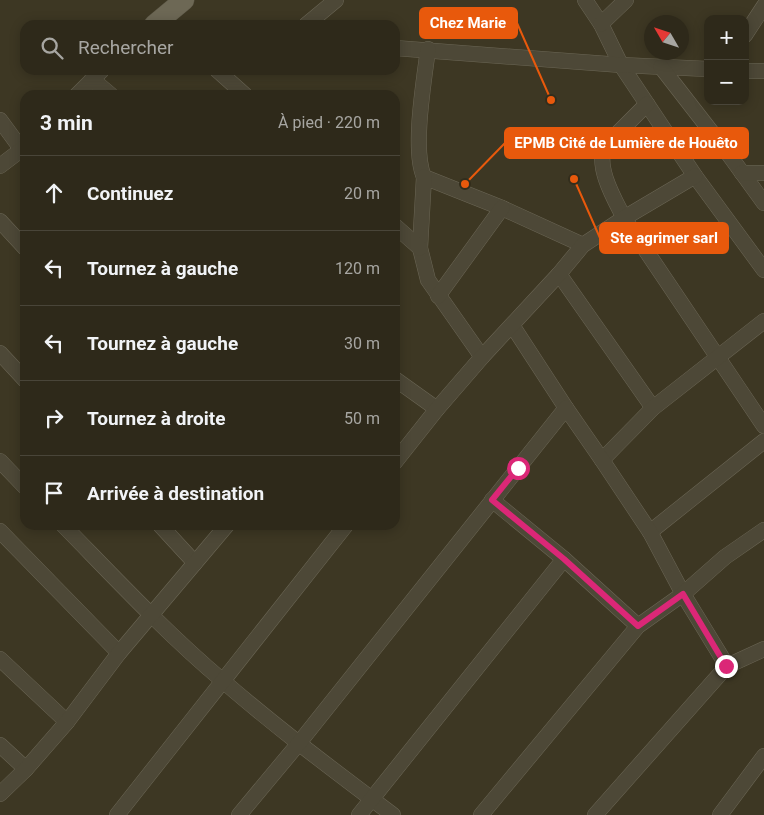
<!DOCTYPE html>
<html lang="fr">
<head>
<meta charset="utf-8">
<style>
  body { margin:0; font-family:Roboto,sans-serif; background:#363123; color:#f1f3f6 }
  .controls { position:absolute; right:15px; top:15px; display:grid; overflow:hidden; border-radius:10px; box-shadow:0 2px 12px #0003 }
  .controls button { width:45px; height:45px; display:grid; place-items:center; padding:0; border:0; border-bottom:1px solid #494539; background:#2e291a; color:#f1f3f6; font:25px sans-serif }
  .compass { position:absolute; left:644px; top:15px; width:45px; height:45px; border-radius:50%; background:#2e291a; box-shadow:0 2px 12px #0003; rotate:309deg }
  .stop { position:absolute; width:15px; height:15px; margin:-11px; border:4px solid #db2777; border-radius:50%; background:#fff }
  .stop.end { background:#db2777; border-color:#fff; box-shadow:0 1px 5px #0008 }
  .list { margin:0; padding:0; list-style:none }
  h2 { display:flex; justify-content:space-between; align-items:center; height:65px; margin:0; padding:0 20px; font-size:21px }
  h2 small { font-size:16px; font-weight:400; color:#a7a6a2 }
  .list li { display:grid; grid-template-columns:32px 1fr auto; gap:15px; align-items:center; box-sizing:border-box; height:75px; padding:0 20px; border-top:1px solid #494539 }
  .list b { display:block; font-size:19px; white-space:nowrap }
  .list em { font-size:16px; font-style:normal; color:#a7a6a2 }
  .icon { flex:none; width:28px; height:28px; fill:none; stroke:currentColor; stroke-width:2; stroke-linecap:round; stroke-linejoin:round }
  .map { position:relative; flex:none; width:764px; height:815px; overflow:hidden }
  .search { position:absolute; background:#2e291a; box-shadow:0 2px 12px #0003; left:20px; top:20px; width:380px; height:55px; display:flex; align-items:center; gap:12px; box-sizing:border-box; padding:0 18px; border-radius:15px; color:#a7a6a2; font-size:19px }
  .panel { position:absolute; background:#2e291a; box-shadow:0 2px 12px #0003; left:20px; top:90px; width:380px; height:440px; border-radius:15px }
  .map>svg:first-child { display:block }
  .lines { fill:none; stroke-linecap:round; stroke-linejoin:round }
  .minor-casing { stroke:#6b6655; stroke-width:16 }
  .major-casing { stroke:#595443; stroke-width:21 }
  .minor { stroke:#4d4837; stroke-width:15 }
  .major { stroke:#6d6855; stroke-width:20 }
  .route { stroke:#db2777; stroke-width:6 }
  .leader { fill:none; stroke:#e8590c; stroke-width:2 }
  .callout-dot { fill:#e8590c; stroke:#322d1c; stroke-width:2 }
  .callout { fill:#e8590c; stroke:#e8590c; stroke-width:2 }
  .callout-label { font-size:15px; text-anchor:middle; font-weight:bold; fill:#fff }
</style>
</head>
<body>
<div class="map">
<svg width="764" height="815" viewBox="0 0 764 815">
  <rect width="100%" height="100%" fill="#3d3723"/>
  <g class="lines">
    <!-- minor casing -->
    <g class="minor-casing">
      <g id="minor">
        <path d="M585,0L601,24L621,65L695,176L764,270"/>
        <path d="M601,24L626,0"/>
        <path d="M306,25L336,0"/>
        <path d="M745,35L764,6"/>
        <path d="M395,48L621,65L708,69"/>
        <path d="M428,49C424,81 412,150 424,177L502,208L583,245"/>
        <path d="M661,67L727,152L764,203"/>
        <path d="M217,70L245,95"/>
        <path d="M745,71H764"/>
        <path d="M92,79L111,95"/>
        <path d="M77,95L102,70"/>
        <path d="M647,104L605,146C595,167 615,200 624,218L764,426"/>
        <path d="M0,120L22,150"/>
        <path d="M0,166L25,147"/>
        <path d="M742,173H764"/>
        <path d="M424,177L420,248L428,280L482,357"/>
        <path d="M0,221L25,248"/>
        <path d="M395,226L420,248"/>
        <path d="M559,274L653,408"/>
        <path d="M438,296L502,208"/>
        <path d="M512,325L566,408"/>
        <path d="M0,353L25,380"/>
        <path d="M395,379L437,409"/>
        <path d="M602,460L653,408L764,321"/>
        <path d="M0,461L25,487"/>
        <path d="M395,462L437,409L482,357L559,274L583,245L624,218L695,176"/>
        <path d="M492,500L564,559L638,626"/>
        <path d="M63,525C115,578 166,633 223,681C277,728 336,772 393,815"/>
        <path d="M160,525L195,563"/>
        <path d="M0,531L119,653"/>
        <path d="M650,532L764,441"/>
        <path d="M0,659L67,722"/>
        <path d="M0,745L26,769"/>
        <path d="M0,794L26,769L67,722L119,653L227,525"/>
        <path d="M117,815L346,525"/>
        <path d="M239,815L299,743L566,408L602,460L650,532L683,594L727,666"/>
        <path d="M359,815L564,559"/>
        <path d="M481,815L638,626L683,594L725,557L764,530"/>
        <path d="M595,815L727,666L764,649"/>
        <path d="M720,815L764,756"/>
      </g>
    </g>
    <!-- major casing -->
    <g class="major-casing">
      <path id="major" d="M154,25L184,0"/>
    </g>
    <!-- minor -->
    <use href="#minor" class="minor"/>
    <!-- major -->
    <use href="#major" class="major"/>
  </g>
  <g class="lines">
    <!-- route -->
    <path class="route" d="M518,468L492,500L564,559L638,626L683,594L726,666"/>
  </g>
  <!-- callouts -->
  <path class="leader" d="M551 100L517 23M465 184L505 143M574 179L600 238"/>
  <g class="callout-dot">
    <circle cx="551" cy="100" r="5"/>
    <circle cx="465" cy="184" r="5"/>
    <circle cx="574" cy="179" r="5"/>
  </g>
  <g class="callout">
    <rect x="420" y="8" width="97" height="30" rx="5"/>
    <rect x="505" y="128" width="243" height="30" rx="5"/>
    <rect x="600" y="223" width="128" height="30" rx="5"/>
  </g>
  <g class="callout-label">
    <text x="468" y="28">Chez Marie</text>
    <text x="626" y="148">EPMB Cité de Lumière de Houêto</text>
    <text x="664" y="243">Ste agrimer sarl</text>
  </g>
</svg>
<div class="controls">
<button>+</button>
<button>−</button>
</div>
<svg class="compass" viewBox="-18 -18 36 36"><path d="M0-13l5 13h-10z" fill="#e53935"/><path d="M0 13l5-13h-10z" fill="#a7a6a2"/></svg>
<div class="stop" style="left:518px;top:468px"></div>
<div class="stop end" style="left:726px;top:666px"></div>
<div class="search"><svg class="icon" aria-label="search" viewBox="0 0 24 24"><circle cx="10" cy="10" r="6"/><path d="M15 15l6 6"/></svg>Rechercher</div>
<section class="panel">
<h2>3 min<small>À pied · 220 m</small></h2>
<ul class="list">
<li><svg class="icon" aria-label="ahead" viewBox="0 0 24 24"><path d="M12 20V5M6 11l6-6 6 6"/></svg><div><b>Continuez</b></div><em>20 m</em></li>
<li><svg class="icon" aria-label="left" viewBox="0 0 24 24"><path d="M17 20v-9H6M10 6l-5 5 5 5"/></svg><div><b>Tournez à gauche</b></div><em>120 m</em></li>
<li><svg class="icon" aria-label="left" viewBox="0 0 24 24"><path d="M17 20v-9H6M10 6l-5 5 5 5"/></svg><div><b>Tournez à gauche</b></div><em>30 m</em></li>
<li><svg class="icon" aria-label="right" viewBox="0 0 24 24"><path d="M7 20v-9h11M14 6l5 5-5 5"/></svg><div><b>Tournez à droite</b></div><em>50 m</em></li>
<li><svg class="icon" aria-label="arrive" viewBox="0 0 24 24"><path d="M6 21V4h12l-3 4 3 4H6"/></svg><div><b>Arrivée à destination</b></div></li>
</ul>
</section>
</div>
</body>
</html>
